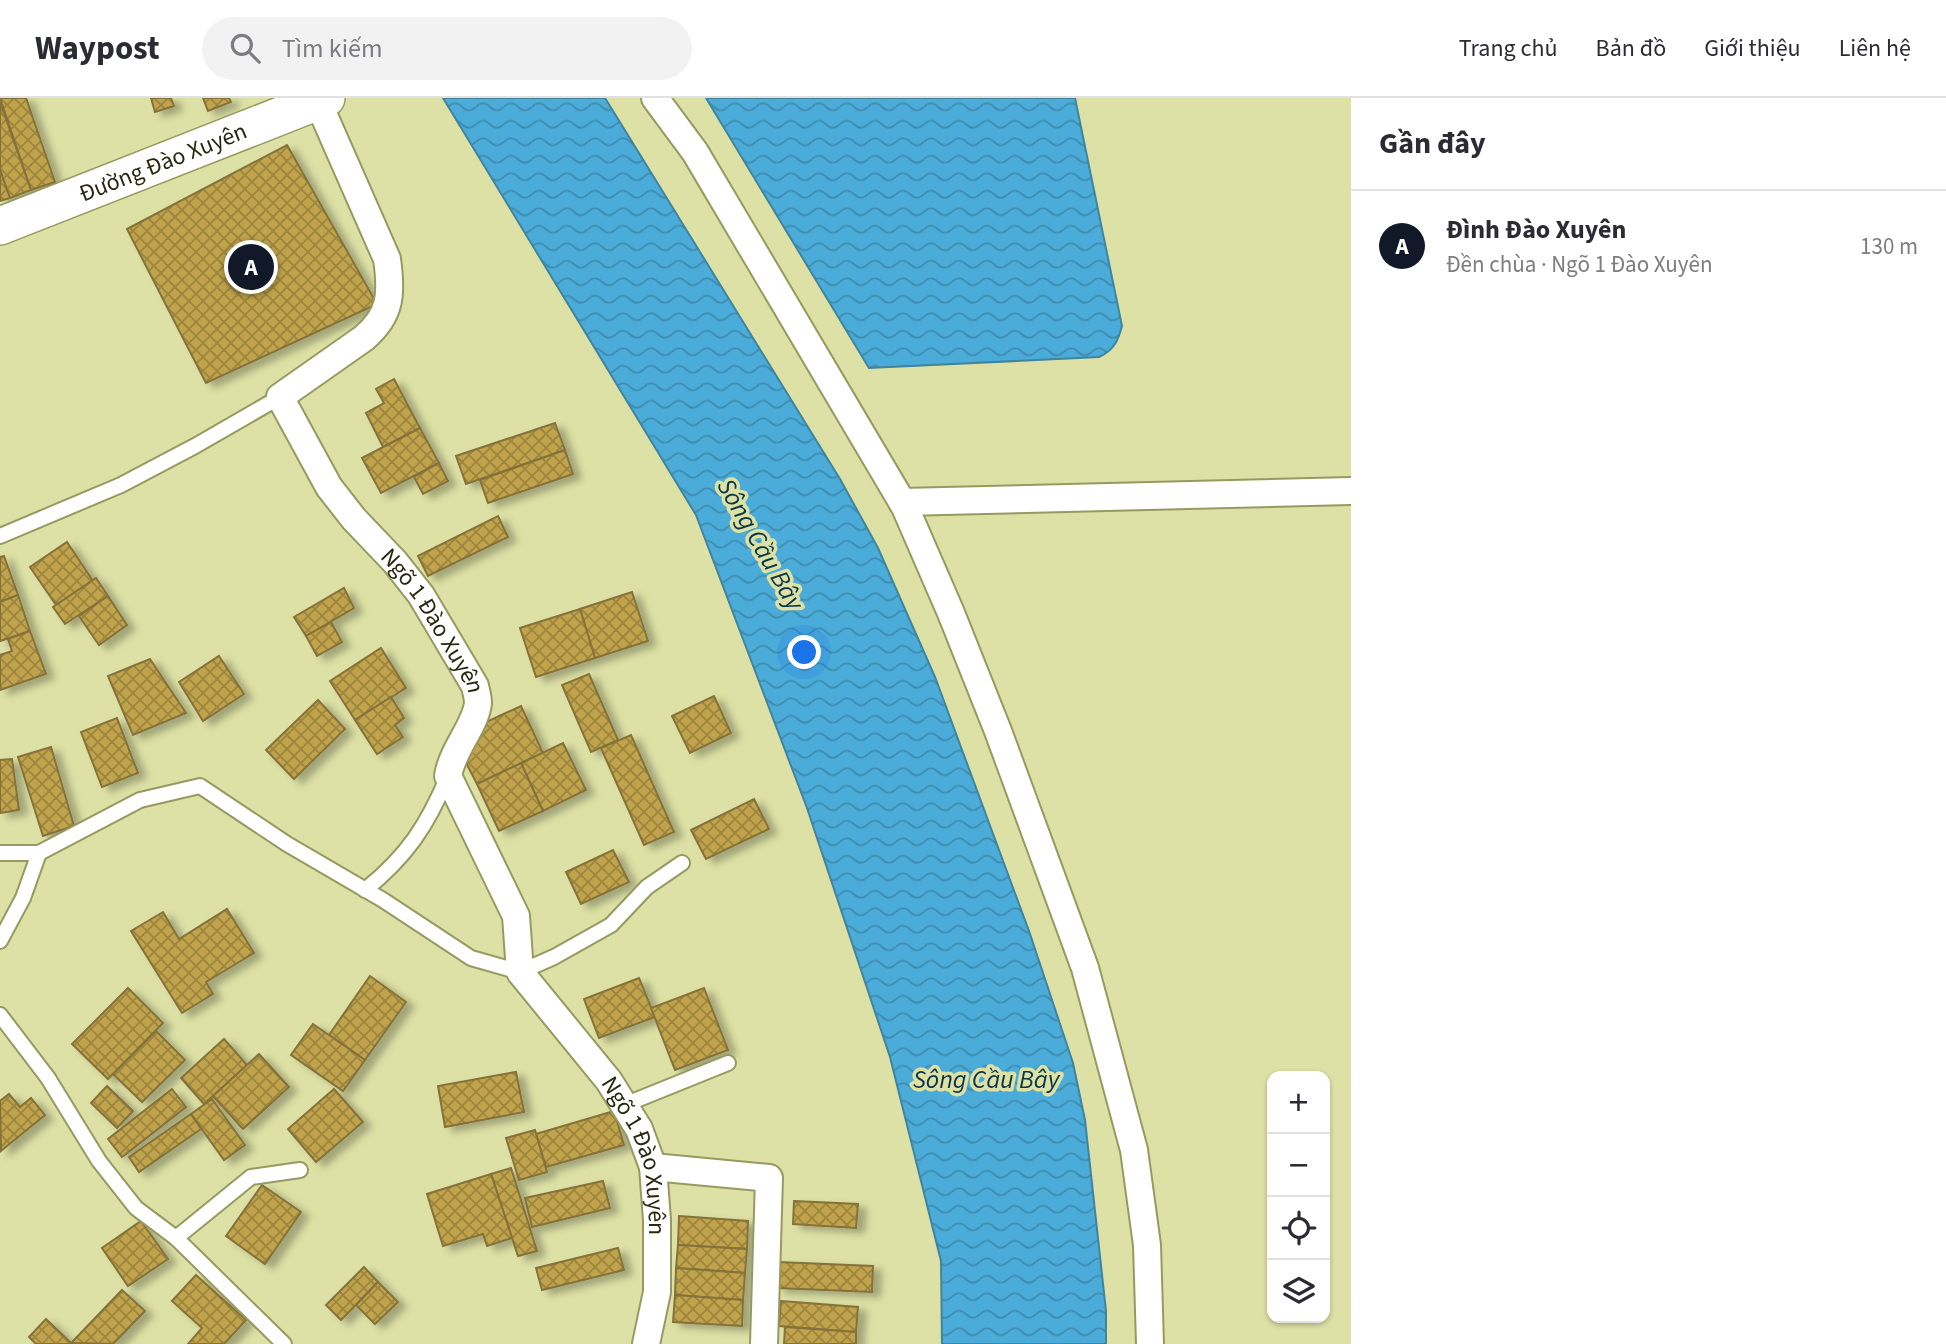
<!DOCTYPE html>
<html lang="vi">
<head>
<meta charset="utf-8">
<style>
  body { margin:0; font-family:"Source Sans 3",sans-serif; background:#f2f2f3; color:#2b2b33 }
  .controls { position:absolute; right:21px; bottom:21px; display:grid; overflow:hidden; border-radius:14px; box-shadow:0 2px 5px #0004 }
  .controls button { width:63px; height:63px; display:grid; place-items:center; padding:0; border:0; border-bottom:2px solid #e1e1e2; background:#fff; color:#2b2b33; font:35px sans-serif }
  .you { position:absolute; left:805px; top:555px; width:24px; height:24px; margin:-18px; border:5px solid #fff; border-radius:50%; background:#1a73e8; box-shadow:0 0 0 10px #1a73e833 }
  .badge { display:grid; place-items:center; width:46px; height:46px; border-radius:50%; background:#111827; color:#fff; font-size:23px; font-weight:700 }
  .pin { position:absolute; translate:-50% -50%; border:4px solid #fff; box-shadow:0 2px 7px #0006 }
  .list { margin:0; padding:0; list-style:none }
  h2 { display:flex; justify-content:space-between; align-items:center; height:91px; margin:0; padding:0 28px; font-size:30px }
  h2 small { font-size:23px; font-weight:400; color:#7c7c81 }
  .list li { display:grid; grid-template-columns:46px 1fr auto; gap:21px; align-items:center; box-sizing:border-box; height:112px; padding:0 28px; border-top:2px solid #e1e1e2 }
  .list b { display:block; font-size:26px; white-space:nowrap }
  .list p { margin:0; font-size:23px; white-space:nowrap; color:#7c7c81 }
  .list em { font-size:23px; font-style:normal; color:#7c7c81 }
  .icon { flex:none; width:38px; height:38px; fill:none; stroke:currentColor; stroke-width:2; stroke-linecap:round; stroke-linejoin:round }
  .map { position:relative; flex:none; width:1351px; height:1246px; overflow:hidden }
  header { display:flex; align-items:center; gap:42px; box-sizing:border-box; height:98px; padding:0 35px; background:#fff; border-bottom:2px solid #e1e1e2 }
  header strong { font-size:33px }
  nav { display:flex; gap:38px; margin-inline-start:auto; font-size:24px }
  .search { width:490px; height:63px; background:#f2f2f3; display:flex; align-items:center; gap:18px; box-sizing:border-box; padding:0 24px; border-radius:38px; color:#7c7c81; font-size:26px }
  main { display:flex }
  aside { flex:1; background:#fff }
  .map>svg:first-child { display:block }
  .water { fill:url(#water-waves); stroke:#40849d; stroke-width:2 }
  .building { fill:url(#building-cross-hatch); stroke:#85723a; stroke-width:2; filter:url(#shadow) }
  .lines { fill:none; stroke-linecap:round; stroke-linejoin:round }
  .lane-casing { stroke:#969a60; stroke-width:18 }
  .street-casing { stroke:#969a60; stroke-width:30 }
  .secondary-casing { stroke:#969a60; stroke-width:40 }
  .lane { stroke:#fff; stroke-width:14 }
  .street { stroke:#fff; stroke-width:26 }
  .secondary { stroke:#fff; stroke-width:37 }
  .labels { text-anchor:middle; stroke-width:7; stroke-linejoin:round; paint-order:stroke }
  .street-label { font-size:24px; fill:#272810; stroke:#dde1a5 }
  .water-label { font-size:26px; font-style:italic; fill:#0a3649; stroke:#dde1a5 }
</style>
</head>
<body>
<header>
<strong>Waypost</strong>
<div class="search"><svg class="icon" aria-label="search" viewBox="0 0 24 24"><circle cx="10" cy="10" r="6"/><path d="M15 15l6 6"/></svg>Tìm kiếm</div>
<nav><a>Trang chủ</a><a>Bản đồ</a><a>Giới thiệu</a><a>Liên hệ</a></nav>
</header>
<main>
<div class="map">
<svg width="1351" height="1246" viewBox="0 0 1351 1246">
  <defs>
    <pattern id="water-waves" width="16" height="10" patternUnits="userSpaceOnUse" patternTransform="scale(1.75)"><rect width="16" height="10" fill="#4bacd9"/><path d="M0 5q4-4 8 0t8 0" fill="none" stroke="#3e8caf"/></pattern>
    <pattern id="building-cross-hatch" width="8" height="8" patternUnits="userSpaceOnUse" patternTransform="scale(1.75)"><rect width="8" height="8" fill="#c0a34c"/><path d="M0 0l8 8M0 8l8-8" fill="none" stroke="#9c853e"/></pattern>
    <filter id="shadow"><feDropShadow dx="8" dy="4.5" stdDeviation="3.5" flood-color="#0004"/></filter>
  </defs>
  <rect width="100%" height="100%" fill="#dde1a5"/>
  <!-- water -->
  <g class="water">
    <path d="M443,0H605L840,381L878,450L935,579L1029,833L1073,965L1085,1022L1106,1213V1246H942L941,1163L890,959L807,710L696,417Z"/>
    <path d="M706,0H1075L1122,228C1118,243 1114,252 1099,259L869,270Z"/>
  </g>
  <!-- building -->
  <g class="building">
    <path d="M0,0H26L55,84L31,92Z"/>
    <path d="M151,0H171L174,8L155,14Z"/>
    <path d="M203,0H229L231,4L208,13Z"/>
    <path d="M0,4L31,92L10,100L0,72Z"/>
    <path d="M287,47L377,206L206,285L127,131Z"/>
    <path d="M0,72L10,100L0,103Z"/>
    <path d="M394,281L420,330L383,349L366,315L384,305L376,291Z"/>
    <path d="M555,325L565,352L466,386L456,358Z"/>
    <path d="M420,330L439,365L381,395L362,360Z"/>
    <path d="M565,352L573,376L488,405L480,382Z"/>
    <path d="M439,365L448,383L423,396L414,379Z"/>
    <path d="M498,418L508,439L428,478L418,458Z"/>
    <path d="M67,444L93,483L56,507L30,469Z"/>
    <path d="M4,458L18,497L0,504V459Z"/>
    <path d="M96,480L108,498L65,526L53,509Z"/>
    <path d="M344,490L354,510L306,538L294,519Z"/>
    <path d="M632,494L648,543L595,560L580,511Z"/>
    <path d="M18,497L30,533L0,543V504Z"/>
    <path d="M108,498L127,527L99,547L79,518Z"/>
    <path d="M580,511L595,560L536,579L520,530Z"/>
    <path d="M331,524L342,544L317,558L306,538Z"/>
    <path d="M30,533L46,576L0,592V557L12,553L8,541Z"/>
    <path d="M381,550L406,590L355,622L330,583Z"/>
    <path d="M219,558L244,596L203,623L179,584Z"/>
    <path d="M150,561L186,615L133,637L108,578Z"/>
    <path d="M589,576L618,642L591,654L562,587Z"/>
    <path d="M714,598L731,635L690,655L672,618Z"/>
    <path d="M391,599L404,620L395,627L403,639L377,656L355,622Z"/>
    <path d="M318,602L345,631L294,681L266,652Z"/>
    <path d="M521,608L543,655L477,686L464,661L484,625Z"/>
    <path d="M117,620L138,675L102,689L81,634Z"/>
    <path d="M631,637L674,734L644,747L601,650Z"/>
    <path d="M563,645L586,692L543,713L521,665Z"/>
    <path d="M51,649L74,728L43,738L18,659Z"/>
    <path d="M12,661L19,712L0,715V662Z"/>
    <path d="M521,665L543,713L499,733L477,686Z"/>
    <path d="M754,701L769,731L706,761L691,732Z"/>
    <path d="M613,752L629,784L581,806L566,774Z"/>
    <path d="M227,811L254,855L206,884L213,896L182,915L131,833L163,814L179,841Z"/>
    <path d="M370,878L406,904L365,962L329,937Z"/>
    <path d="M639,880L655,919L599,940L584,901Z"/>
    <path d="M128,890L163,925L108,981L72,946Z"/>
    <path d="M704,890L728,952L675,972L651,910Z"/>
    <path d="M313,926L365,962L343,993L291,957Z"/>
    <path d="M156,933L185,962L142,1004L113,976Z"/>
    <path d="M224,941L247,967L204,1006L181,980Z"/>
    <path d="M259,956L289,989L243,1031L213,998Z"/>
    <path d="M516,974L524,1014L445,1029L438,988Z"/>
    <path d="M107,988L133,1013L117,1030L91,1005Z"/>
    <path d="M172,991L186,1009L122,1059L108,1041Z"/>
    <path d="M334,991L363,1024L316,1064L288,1031Z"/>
    <path d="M9,996L20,1009L31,1000L45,1017L1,1053L0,1003Z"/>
    <path d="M212,1001L245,1047L224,1062L191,1016Z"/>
    <path d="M614,1013L624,1047L546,1069L536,1036Z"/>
    <path d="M191,1016L201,1031L139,1074L129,1059Z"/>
    <path d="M535,1032L547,1074L519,1082L506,1040Z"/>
    <path d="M511,1070L537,1153L518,1158L491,1076Z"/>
    <path d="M491,1076L512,1140L487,1148L483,1136L443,1148L427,1096Z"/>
    <path d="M603,1083L610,1110L532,1129L525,1100Z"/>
    <path d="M262,1087L301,1114L265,1166L226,1138Z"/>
    <path d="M794,1103L858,1106L856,1130L793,1126Z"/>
    <path d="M679,1118L748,1123L747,1151L678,1147Z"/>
    <path d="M141,1123L168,1161L128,1188L102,1150Z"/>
    <path d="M678,1147L747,1151L745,1175L676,1170Z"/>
    <path d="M618,1150L624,1172L542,1192L536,1170Z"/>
    <path d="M778,1164L873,1168L872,1194L777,1190Z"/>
    <path d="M364,1169L378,1184L341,1222L326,1207Z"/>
    <path d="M676,1170L745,1175L743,1202L675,1197Z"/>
    <path d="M196,1177L246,1222L224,1246H188L202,1230L172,1203Z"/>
    <path d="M378,1184L398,1204L375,1226L356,1207Z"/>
    <path d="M122,1192L145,1213L113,1246L71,1245Z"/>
    <path d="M675,1197L743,1202L742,1228L673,1224Z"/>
    <path d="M781,1203L858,1209L856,1234L779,1228Z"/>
    <path d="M46,1221L71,1245L72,1246H36L29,1239Z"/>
    <path d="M785,1229L856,1234V1246H784Z"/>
  </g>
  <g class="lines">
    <!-- lane casing -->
    <g class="lane-casing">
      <g id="lane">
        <path d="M0,438L121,387L195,348L280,299"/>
        <path d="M0,755H39L140,702L200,688L287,746L383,802L471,860L520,874L554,859L611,827L647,789L682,765"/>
        <path d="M365,792C407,758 427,728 448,678"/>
        <path d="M0,843L23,800L39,755"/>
        <path d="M0,917L48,980L99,1063L136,1110L176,1140L284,1246"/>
        <path d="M624,1007L728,965"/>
        <path d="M176,1140L251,1079L300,1072"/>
      </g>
    </g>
    <!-- street casing -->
    <g class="street-casing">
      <g id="street">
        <path d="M655,0L695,54L905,409L951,515L998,633L1085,870L1134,1052L1147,1147L1150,1246"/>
        <path id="s1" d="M318,4L387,161C392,196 391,217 364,240L280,299L329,389L354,421L395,464L421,497L475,588C476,593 478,599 478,605C476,627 452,652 448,678L516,818L520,874L609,983L639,1031L653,1069L657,1122V1194L646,1246"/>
        <path d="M902,404L1351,393"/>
        <path d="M653,1069L769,1080L764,1246"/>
      </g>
    </g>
    <!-- secondary casing -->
    <g class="secondary-casing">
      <g id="secondary">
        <path id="s2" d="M0,128L326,0"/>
      </g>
    </g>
    <!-- lane -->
    <use href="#lane" class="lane"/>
    <!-- street -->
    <use href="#street" class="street"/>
    <!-- secondary -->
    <use href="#secondary" class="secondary"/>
  </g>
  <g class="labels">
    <!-- street labels -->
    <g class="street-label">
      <text dy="8" stroke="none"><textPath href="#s2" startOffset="175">Đường Đào Xuyên</textPath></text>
      <text dy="8" stroke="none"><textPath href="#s1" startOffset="634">Ngõ 1 Đào Xuyên</textPath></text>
      <text dy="8" stroke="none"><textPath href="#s1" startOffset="1242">Ngõ 1 Đào Xuyên</textPath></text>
    </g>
    <!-- water labels -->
    <g class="water-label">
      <text transform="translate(761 446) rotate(60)" y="9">Sông Cầu Bây</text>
      <text x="986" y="990">Sông Cầu Bây</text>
    </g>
  </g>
</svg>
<div class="controls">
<button>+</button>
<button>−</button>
<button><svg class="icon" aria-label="locate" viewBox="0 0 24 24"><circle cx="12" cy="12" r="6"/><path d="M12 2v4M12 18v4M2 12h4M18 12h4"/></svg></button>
<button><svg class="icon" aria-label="layers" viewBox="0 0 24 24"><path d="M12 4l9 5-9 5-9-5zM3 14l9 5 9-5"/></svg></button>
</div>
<div class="you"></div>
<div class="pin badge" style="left:251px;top:169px">A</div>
</div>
<aside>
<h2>Gần đây<small></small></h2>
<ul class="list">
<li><span class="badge">A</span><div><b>Đình Đào Xuyên</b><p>Đền chùa · Ngõ 1 Đào Xuyên</p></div><em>130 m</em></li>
</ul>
</aside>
</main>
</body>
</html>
